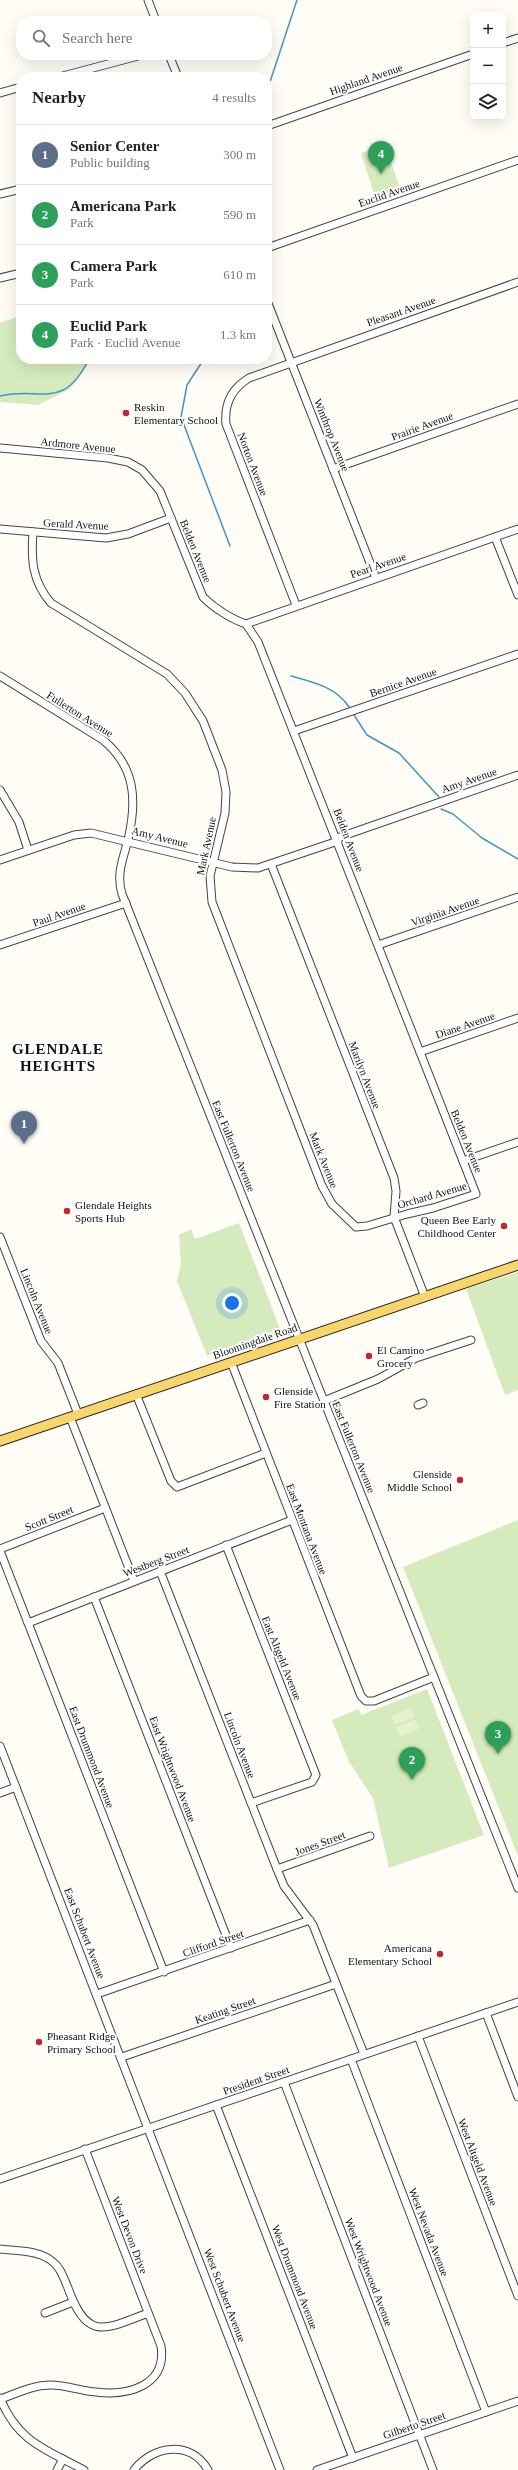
<!DOCTYPE html>
<html lang="en">
<head>
<meta charset="utf-8">
<style>
  body { margin:0; font-family:Georgia,serif; background:#f6f6f6; color:#222 }
  .controls { position:absolute; right:12px; top:12px; display:grid; overflow:hidden; border-radius:8px; box-shadow:0 4px 16px #0002 }
  .controls button { width:36px; height:36px; display:grid; place-items:center; padding:0; border:0; border-bottom:1px solid #e0e0e0; background:#fff; color:#222; font:20px sans-serif }
  .you { position:absolute; left:232px; top:1303px; width:14px; height:14px; margin:-10px; border:3px solid #fff; border-radius:50%; background:#1a73e8; box-shadow:0 0 0 6px #1a73e833 }
  .badge { display:grid; place-items:center; width:26px; height:26px; border-radius:50%; background:#db2777; color:#fff; font-size:13px; font-weight:700 }
  .pin { position:absolute; translate:-50% -33px; filter:drop-shadow(0 1px 2px #0008) }
  .pin::after { content:''; position:absolute; top:21px; width:14px; height:12px; background:inherit; clip-path:polygon(0 0,100% 0,50% 100%) }
  .list { margin:0; padding:0; list-style:none }
  h2 { display:flex; justify-content:space-between; align-items:center; height:52px; margin:0; padding:0 16px; font-size:17px }
  h2 small { font-size:13px; font-weight:400; color:#767676 }
  .list li { display:grid; grid-template-columns:26px 1fr auto; gap:12px; align-items:center; box-sizing:border-box; height:60px; padding:0 16px; border-top:1px solid #e0e0e0 }
  .list b { display:block; font-size:15px; white-space:nowrap }
  .list p { margin:0; font-size:13px; white-space:nowrap; color:#767676 }
  .list em { font-size:13px; font-style:normal; color:#767676 }
  .icon { flex:none; width:22px; height:22px; fill:none; stroke:currentColor; stroke-width:2; stroke-linecap:round; stroke-linejoin:round }
  .map { position:relative; flex:none; width:518px; height:2470px; overflow:hidden }
  .search { position:absolute; background:#fff; box-shadow:0 4px 16px #0002; left:16px; top:16px; width:256px; height:44px; display:flex; align-items:center; gap:10px; box-sizing:border-box; padding:0 14px; border-radius:16px; color:#767676; font-size:15px }
  .panel { position:absolute; background:#fff; box-shadow:0 4px 16px #0002; left:16px; top:72px; width:256px; height:292px; border-radius:16px }
  .map>svg:first-child { display:block }
  .green { fill:#d5ebbd }
  .pitch { fill:#e6f2cf }
  .lines { fill:none; stroke-linecap:round; stroke-linejoin:round }
  .stream { stroke:#3f96cf; stroke-width:1.5 }
  .minor-casing { stroke:#444; stroke-width:9 }
  .major-casing { stroke:#222; stroke-width:11 }
  .minor { stroke:#fff; stroke-width:7 }
  .major { stroke:#f9d66b; stroke-width:9 }
  .poi-dot { fill:#c4262e; stroke:#fff; stroke-width:1.5 }
  .labels { text-anchor:middle; stroke-width:4; stroke-linejoin:round; paint-order:stroke }
  .street-label { font-size:11px; fill:#111; stroke:#fff }
  .poi-label { font-size:11px; fill:#111; stroke:#fff; text-anchor:start }
  .district-label { font-size:15px; font-weight:bold; letter-spacing:1px; fill:#111; stroke:#fff }
</style>
</head>
<body>
<div class="map">
<svg width="518" height="2470" viewBox="0 0 518 2470">
  <rect width="100%" height="100%" fill="#fffdf5"/>
  <!-- green -->
  <g class="green">
    <path d="M385,145L402,194L377,203L361,153Z"/>
    <path d="M21,315V359H92L70,389L38,405L0,402V323Z"/>
    <path d="M239,1223L281,1331L207,1356L177,1281L181,1264L179,1235L191,1229L195,1239Z"/>
    <path d="M518,1272V1390L505,1395L466,1289Z"/>
    <path d="M518,1520V1856L403,1567Z"/>
    <path d="M427,1689L484,1835L389,1868L373,1798L349,1762L332,1720L359,1709L361,1715Z"/>
  </g>
  <!-- pitch -->
  <g class="pitch">
    <path d="M411,1708L414,1717L395,1725L392,1716Z"/>
    <path d="M415,1720L419,1729L400,1736L396,1727Z"/>
  </g>
  <g class="lines">
    <!-- stream -->
    <g class="stream">
      <path d="M267,91L297,0"/>
      <path d="M267,116L268,120"/>
      <path d="M267,136L270,129"/>
      <path d="M204,359L187,385L181,417L230,546"/>
      <path d="M0,396C40,386 63,412 89,359"/>
      <path d="M291,676C313,682 336,687 349,707"/>
      <path d="M354,715L367,735L399,753L439,797"/>
      <path d="M441,809L453,814L482,838L518,859"/>
    </g>
    <!-- minor casing -->
    <g class="minor-casing">
      <g id="minor">
        <path d="M148,0L156,21"/>
        <path d="M503,43L518,38"/>
        <path d="M169,55L178,77"/>
        <path d="M59,77L142,55"/>
        <path d="M0,93L21,87"/>
        <path d="M267,126L473,54"/>
        <path d="M0,194L21,189"/>
        <path d="M267,248L518,160"/>
        <path d="M0,278L21,273"/>
        <path d="M267,301L376,578"/>
        <path d="M0,448L108,458L128,462L142,470L160,491L203,597C214,608 231,619 246,624L258,642L476,1194L433,1208L407,1214L367,1226L356,1227L332,1204L322,1186L212,902L210,876L225,813L226,792L222,770L203,721L185,693L167,674L51,603C32,581 31,560 33,532"/>
        <path d="M333,469L518,404"/>
        <path d="M0,529L106,538L128,534L171,518"/>
        <path d="M495,537L518,595"/>
        <path d="M296,605L226,424C224,404 231,389 249,378L518,282"/>
        <path d="M246,624L518,529"/>
        <path d="M0,676L103,740C136,767 137,801 128,840C123,859 116,874 122,894L518,1888"/>
        <path d="M294,731L518,654"/>
        <path d="M0,790L19,822L28,850"/>
        <path d="M337,838L518,775"/>
        <path d="M0,860L74,835L91,833L232,867L258,868L338,841"/>
        <path d="M271,864L394,1178L396,1191L394,1217L425,1297"/>
        <path d="M0,945L126,903"/>
        <path d="M378,945L518,897"/>
        <path d="M420,1052L518,1018"/>
        <path d="M463,1161L518,1142"/>
        <path d="M0,1237L41,1341L58,1363L78,1414"/>
        <path d="M231,1362L361,1696L366,1701H374L434,1677"/>
        <path d="M136,1394L171,1481L177,1487L266,1453"/>
        <path d="M324,1401L378,1379L416,1358L471,1340"/>
        <path d="M418,1405L423,1403"/>
        <path d="M70,1417L134,1581"/>
        <path d="M226,1545L316,1775L312,1782L251,1803"/>
        <path d="M0,1549L105,1508"/>
        <path d="M0,1551L164,1972"/>
        <path d="M160,1571L277,1869L284,1886L313,1925L364,2054"/>
        <path d="M94,1597L231,1948"/>
        <path d="M28,1623L292,1520"/>
        <path d="M0,1746L280,2470"/>
        <path d="M0,1793L16,1787"/>
        <path d="M277,1869L370,1836"/>
        <path d="M97,1994L310,1920"/>
        <path d="M486,2013L518,2097"/>
        <path d="M418,2036L518,2296"/>
        <path d="M122,2057L336,1984"/>
        <path d="M351,2059L486,2412"/>
        <path d="M284,2082L433,2470"/>
        <path d="M216,2105L353,2458"/>
        <path d="M0,2179L518,2002"/>
        <path d="M0,2249C17,2251 40,2250 53,2262C61,2268 64,2279 68,2288C87,2341 104,2330 148,2313"/>
        <path d="M45,2313L73,2302"/>
        <path d="M0,2398C18,2442 45,2449 84,2470"/>
        <path d="M1,2399C17,2393 33,2385 51,2385C66,2385 81,2391 96,2392C128,2396 167,2386 161,2346L85,2149"/>
        <path d="M57,2470L63,2459"/>
        <path d="M134,2470C153,2445 191,2440 208,2470"/>
        <path d="M317,2470L518,2401"/>
      </g>
    </g>
    <!-- major casing -->
    <g class="major-casing">
      <path id="major" d="M0,1441L518,1265"/>
    </g>
    <!-- minor -->
    <use href="#minor" class="minor"/>
    <!-- major -->
    <use href="#major" class="major"/>
  </g>
  <!-- markers -->
  <g class="poi-dot">
    <circle cx="126" cy="413" r="4"/>
    <circle cx="67" cy="1211" r="4"/>
    <circle cx="504" cy="1226" r="4"/>
    <circle cx="369" cy="1356" r="4"/>
    <circle cx="266" cy="1397" r="4"/>
    <circle cx="460" cy="1480" r="4"/>
    <circle cx="440" cy="1954" r="4"/>
    <circle cx="39" cy="2042" r="4"/>
  </g>
  <g class="labels">
    <!-- street labels -->
    <g class="street-label">
      <text transform="translate(366 79) rotate(-19)" y="4">Highland Avenue</text>
      <text transform="translate(389 193) rotate(-19)" y="4">Euclid Avenue</text>
      <text transform="translate(401 311) rotate(-19)" y="4">Pleasant Avenue</text>
      <text transform="translate(422 426) rotate(-20)" y="4">Prairie Avenue</text>
      <text transform="translate(332 435) rotate(68)" y="4">Winthrop Avenue</text>
      <text transform="translate(78 445) rotate(6)" y="4">Ardmore Avenue</text>
      <text transform="translate(253 464) rotate(69)" y="4">Norton Avenue</text>
      <text transform="translate(76 524) rotate(3)" y="4">Gerald Avenue</text>
      <text transform="translate(196 551) rotate(68)" y="4">Belden Avenue</text>
      <text transform="translate(378 565) rotate(-19)" y="4">Pearl Avenue</text>
      <text transform="translate(403 682) rotate(-19)" y="4">Bernice Avenue</text>
      <text transform="translate(80 714) rotate(32)" y="4">Fullerton Avenue</text>
      <text transform="translate(469 780) rotate(-19)" y="4">Amy Avenue</text>
      <text transform="translate(160 837) rotate(14)" y="4">Amy Avenue</text>
      <text transform="translate(349 840) rotate(69)" y="4">Belden Avenue</text>
      <text transform="translate(206 846) rotate(-78)" y="4">Mark Avenue</text>
      <text transform="translate(445 911) rotate(-19)" y="4">Virginia Avenue</text>
      <text transform="translate(59 914) rotate(-19)" y="4">Paul Avenue</text>
      <text transform="translate(465 1025) rotate(-19)" y="4">Diane Avenue</text>
      <text transform="translate(365 1075) rotate(69)" y="4">Marilyn Avenue</text>
      <text transform="translate(467 1141) rotate(68)" y="4">Belden Avenue</text>
      <text transform="translate(234 1146) rotate(68)" y="4">East Fullerton Avenue</text>
      <text transform="translate(324 1160) rotate(68)" y="4">Mark Avenue</text>
      <text transform="translate(432 1195) rotate(-16)" y="4">Orchard Avenue</text>
      <text transform="translate(37 1301) rotate(68)" y="4">Lincoln Avenue</text>
      <text transform="translate(255 1341) rotate(-19)" y="4">Bloomingdale Road</text>
      <text transform="translate(354 1447) rotate(68)" y="4">East Fullerton Avenue</text>
      <text transform="translate(49 1518) rotate(-22)" y="4">Scott Street</text>
      <text transform="translate(307 1529) rotate(69)" y="4">East Montana Avenue</text>
      <text transform="translate(156 1561) rotate(-21)" y="4">Westberg Street</text>
      <text transform="translate(282 1658) rotate(68)" y="4">East Altgeld Avenue</text>
      <text transform="translate(240 1745) rotate(69)" y="4">Lincoln Avenue</text>
      <text transform="translate(92 1757) rotate(69)" y="4">East Drummond Avenue</text>
      <text transform="translate(173 1769) rotate(69)" y="4">East Wrightwood Avenue</text>
      <text transform="translate(320 1843) rotate(-20)" y="4">Jones Street</text>
      <text transform="translate(85 1933) rotate(69)" y="4">East Schubert Avenue</text>
      <text transform="translate(213 1943) rotate(-19)" y="4">Clifford Street</text>
      <text transform="translate(225 2010) rotate(-19)" y="4">Keating Street</text>
      <text transform="translate(256 2080) rotate(-19)" y="4">President Street</text>
      <text transform="translate(478 2162) rotate(69)" y="4">West Altgeld Avenue</text>
      <text transform="translate(429 2232) rotate(69)" y="4">West Nevada Avenue</text>
      <text transform="translate(130 2235) rotate(69)" y="4">West Devon Drive</text>
      <text transform="translate(369 2272) rotate(69)" y="4">West Wrightwood Avenue</text>
      <text transform="translate(295 2277) rotate(69)" y="4">West Drummond Avenue</text>
      <text transform="translate(225 2295) rotate(69)" y="4">West Schubert Avenue</text>
      <text transform="translate(414 2425) rotate(-19)" y="4">Gilberto Street</text>
    </g>
    <!-- poi labels -->
    <g class="poi-label">
      <text x="134" y="411">Reskin<tspan x="134" dy="13">Elementary School</tspan></text>
      <text x="75" y="1209">Glendale Heights<tspan x="75" dy="13">Sports Hub</tspan></text>
      <text x="496" y="1224" text-anchor="end">Queen Bee Early<tspan x="496" dy="13">Childhood Center</tspan></text>
      <text x="377" y="1354">El Camino<tspan x="377" dy="13">Grocery</tspan></text>
      <text x="274" y="1395">Glenside<tspan x="274" dy="13">Fire Station</tspan></text>
      <text x="452" y="1478" text-anchor="end">Glenside<tspan x="452" dy="13">Middle School</tspan></text>
      <text x="432" y="1952" text-anchor="end">Americana<tspan x="432" dy="13">Elementary School</tspan></text>
      <text x="47" y="2040">Pheasant Ridge<tspan x="47" dy="13">Primary School</tspan></text>
    </g>
    <!-- district labels -->
    <g class="district-label">
      <text x="58" y="1054">GLENDALE<tspan x="58" dy="17">HEIGHTS</tspan></text>
    </g>
  </g>
</svg>
<div class="controls">
<button>+</button>
<button>−</button>
<button><svg class="icon" aria-label="layers" viewBox="0 0 24 24"><path d="M12 4l9 5-9 5-9-5zM3 14l9 5 9-5"/></svg></button>
</div>
<div class="you"></div>
<div class="pin badge" style="left:24px;top:1144px;background:#5c6f8a">1</div>
<div class="pin badge" style="left:412px;top:1780px;background:#2e9e5b">2</div>
<div class="pin badge" style="left:498px;top:1754px;background:#2e9e5b">3</div>
<div class="pin badge" style="left:381px;top:174px;background:#2e9e5b">4</div>
<div class="search"><svg class="icon" aria-label="search" viewBox="0 0 24 24"><circle cx="10" cy="10" r="6"/><path d="M15 15l6 6"/></svg>Search here</div>
<section class="panel">
<h2>Nearby<small>4 results</small></h2>
<ul class="list">
<li><span class="badge" style="background:#5c6f8a">1</span><div><b>Senior Center</b><p>Public building</p></div><em>300 m</em></li>
<li><span class="badge" style="background:#2e9e5b">2</span><div><b>Americana Park</b><p>Park</p></div><em>590 m</em></li>
<li><span class="badge" style="background:#2e9e5b">3</span><div><b>Camera Park</b><p>Park</p></div><em>610 m</em></li>
<li><span class="badge" style="background:#2e9e5b">4</span><div><b>Euclid Park</b><p>Park · Euclid Avenue</p></div><em>1.3 km</em></li>
</ul>
</section>
</div>
</body>
</html>
